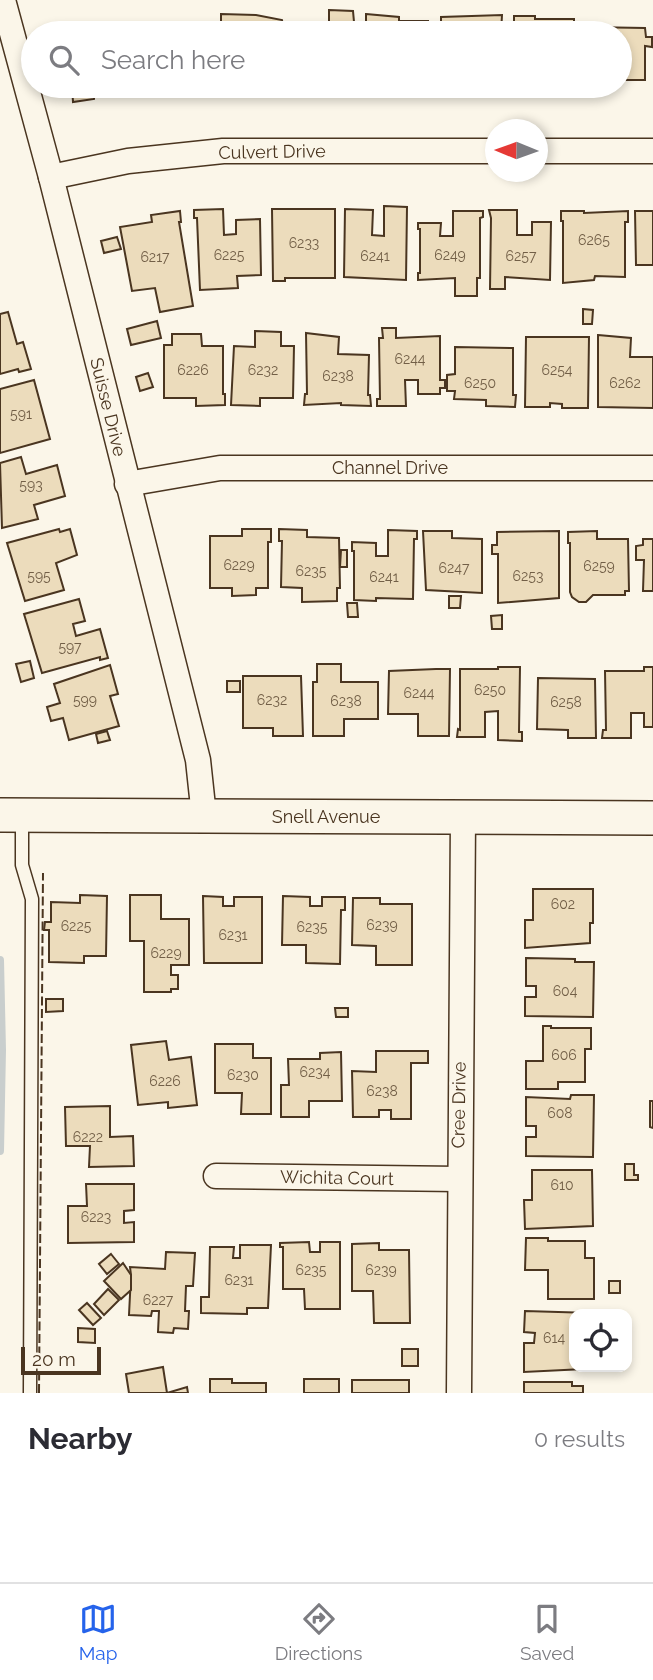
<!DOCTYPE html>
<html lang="en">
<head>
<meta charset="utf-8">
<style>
  body { margin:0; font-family:Raleway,sans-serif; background:#f7f7f7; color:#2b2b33 }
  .controls { position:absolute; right:21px; bottom:21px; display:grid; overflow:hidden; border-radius:14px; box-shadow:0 4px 10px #0003 }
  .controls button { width:63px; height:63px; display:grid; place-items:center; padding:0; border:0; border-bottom:2px solid #e1e1e2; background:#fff; color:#2b2b33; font:35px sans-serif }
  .compass { position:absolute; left:485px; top:119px; width:63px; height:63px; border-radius:50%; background:#fff; box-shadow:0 4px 10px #0003; rotate:271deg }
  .scale { position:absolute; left:21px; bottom:18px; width:80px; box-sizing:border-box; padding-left:7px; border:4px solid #4a3520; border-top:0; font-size:19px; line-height:24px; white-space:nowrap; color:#4a3520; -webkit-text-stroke:5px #fbf6e9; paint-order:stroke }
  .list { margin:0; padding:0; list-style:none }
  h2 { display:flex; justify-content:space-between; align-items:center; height:91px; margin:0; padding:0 28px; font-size:30px }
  h2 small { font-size:23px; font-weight:400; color:#7c7c81 }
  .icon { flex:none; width:38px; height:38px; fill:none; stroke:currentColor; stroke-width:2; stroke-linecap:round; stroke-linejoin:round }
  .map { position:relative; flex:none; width:653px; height:1393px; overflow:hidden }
  .search { position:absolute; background:#fff; box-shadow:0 4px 10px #0003; left:21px; right:21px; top:21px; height:77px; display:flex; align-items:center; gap:18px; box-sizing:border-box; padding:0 24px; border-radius:38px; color:#7c7c81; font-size:26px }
  .sheet { height:189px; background:#fff }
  nav { display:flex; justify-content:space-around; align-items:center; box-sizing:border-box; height:98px; border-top:2px solid #e1e1e2; background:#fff; font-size:19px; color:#7c7c81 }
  nav a { display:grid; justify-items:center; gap:4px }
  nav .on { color:#2563eb }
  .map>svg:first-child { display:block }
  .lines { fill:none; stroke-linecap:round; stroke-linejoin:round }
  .stream { stroke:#c9cecd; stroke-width:8 }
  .building { fill:#ecdcbc; stroke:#4a3520; stroke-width:2 }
  .lane-casing { stroke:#4a3520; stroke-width:15 }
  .street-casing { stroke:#4a3520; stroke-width:27 }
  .secondary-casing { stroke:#4a3520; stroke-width:36 }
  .lane { stroke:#fbf6e9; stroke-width:12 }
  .street { stroke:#fbf6e9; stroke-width:24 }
  .secondary { stroke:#fbf6e9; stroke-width:33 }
  .fence { stroke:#4a3520; stroke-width:2; stroke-dasharray:9 3.5; stroke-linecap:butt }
  .labels { text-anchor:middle; stroke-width:5; stroke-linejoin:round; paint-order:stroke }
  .number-label { font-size:14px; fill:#725f47 }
  .street-label { font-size:18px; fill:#4a3520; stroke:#fbf6e9 }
</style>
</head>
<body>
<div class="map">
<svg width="653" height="1393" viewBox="0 0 653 1393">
  <rect width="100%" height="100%" fill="#fbf6e9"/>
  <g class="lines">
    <!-- stream -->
    <path class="stream" d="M0,960L2,1050L0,1151"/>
  </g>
  <!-- building -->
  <g class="building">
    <path d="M329,10L353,11L355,33H295L296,26H329Z"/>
    <path d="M221,14L256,15L282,20L284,33H221Z"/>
    <path d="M366,14L399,17V21H428V33H366Z"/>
    <path d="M502,15L501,33H441V17Z"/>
    <path d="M514,16H535V19H574V33H514Z"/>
    <path d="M204,25L205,33H146V31Z"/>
    <path d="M587,27L645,28L646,37H652V47L645,46V80H620V33H587Z"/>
    <path d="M77,28L78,31L96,28V33H64V31Z"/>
    <path d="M72,86H137L138,91L109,96V93L94,96V99L73,102Z"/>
    <path d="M384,206L407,207L406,280L344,277L345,209L373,210L372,235L384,236Z"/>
    <path d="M223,209L224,235L236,234V220L260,219L261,275L237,276L238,288L200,290L197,218H194V210Z"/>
    <path d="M272,209H335V278H285V281H273Z"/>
    <path d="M489,210H517V235H532V222H551L550,280L505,277V289H490L491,218Z"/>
    <path d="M180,211L181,222H179L193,306L160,312L155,288L132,291L120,227L152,222L151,215Z"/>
    <path d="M453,211H483V217L480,218V278H477V296H455V278L418,280V273H420V229H418V223H441L440,236H453Z"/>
    <path d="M561,211H584V213L628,211V222H625V277L595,276L594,280L563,283V221H561Z"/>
    <path d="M635,211H653V265H636Z"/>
    <path d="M117,237L121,249L104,253L101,241Z"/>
    <path d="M583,309L593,310L592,324H583Z"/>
    <path d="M8,312L17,344L23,342L31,369L19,372L18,369L0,374V314Z"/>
    <path d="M157,321L161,338L131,345L127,329Z"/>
    <path d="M382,328H396V338L440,336V380H445V388H440V394H418V380H405L406,406H377V399H380L379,338H383Z"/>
    <path d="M255,331L281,332V346H294L293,398H260V406L231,405L234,346L255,347Z"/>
    <path d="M306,333L339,337L338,354L369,355L368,395H370L371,406L341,405V403L304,405L305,394H307Z"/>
    <path d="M172,334H201L202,346H223V394H225V405L196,406V398H164V345H172Z"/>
    <path d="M598,335L631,338L630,357H653V408L598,407Z"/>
    <path d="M526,337H589L588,408H562V404L550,403V407H525Z"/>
    <path d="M455,347L513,348V395H516L515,407L486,406V400L454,399L455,391H447V375L455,374Z"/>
    <path d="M148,373L153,387L140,391L136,377Z"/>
    <path d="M34,380L50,439L0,453V389Z"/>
    <path d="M21,457L26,474L57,465L65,496L34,505L38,519L2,528L0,463Z"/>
    <path d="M59,529L60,532L70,529L77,555L56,563L64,590L25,601L7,543Z"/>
    <path d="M242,529H271V542H268V588H256V595L232,596V588H210V536H242Z"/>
    <path d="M279,529L307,530V537L339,538L340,588H337V601L302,602V588L281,587L282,541H279Z"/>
    <path d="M388,530L417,531V539H414L413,599L376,598V601L354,600V551H352V542L376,543V556H388Z"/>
    <path d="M423,531H452V538L482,539V593L426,590Z"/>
    <path d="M559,531V598L498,603V554H492V545H497V532Z"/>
    <path d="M597,531V539H628L629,591H625V595H593L586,602H579L572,597L570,592V543H568V532Z"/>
    <path d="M643,539H653V591H643L644,560H636V546L643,545Z"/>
    <path d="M341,550H347V567H340Z"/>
    <path d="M449,596H461L460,608H449Z"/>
    <path d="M79,599L85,621L73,624L76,636L100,629L108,658L100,660V657L42,673L24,614Z"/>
    <path d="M347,603H357L358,617H348Z"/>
    <path d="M502,615V629H492L491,616Z"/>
    <path d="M30,661L34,678L21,682L16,664Z"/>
    <path d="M317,664H341V682H378V719H344V736H313V682H317Z"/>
    <path d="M110,665L118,694L110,696L119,726L69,740L63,718L51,721L47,707L60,703L54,684Z"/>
    <path d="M498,667H520L519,732H522V741L498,740V711L485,712V737H457L458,729L460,730V669H498Z"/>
    <path d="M644,667H653V727H644V713H631V738H602L603,730H606L605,671H644Z"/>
    <path d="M436,669H450L449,736H418V714H388L389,671Z"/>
    <path d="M243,676H301L303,736H273V728H243Z"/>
    <path d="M538,678L595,679L596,738H568V730L537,729Z"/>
    <rect x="227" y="681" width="13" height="11"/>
    <path d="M107,731L110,740L98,743L96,734Z"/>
    <path d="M533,889H593V923H590V943L525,948V920H533Z"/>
    <path d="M80,895L107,896L106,956H84V963L49,962V930H44L45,922H51V902L80,903Z"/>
    <path d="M130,895H161V919H189V965H171V975H178V989H171V992H144V941H130Z"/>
    <path d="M203,896L223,897V906H234V897H262V963H204Z"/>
    <path d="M283,896L310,897V906H322V897H345V910H341L340,964L306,963V945H282Z"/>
    <path d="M353,898H380V904H412V965H376V946L352,945Z"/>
    <path d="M526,958L575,959V962H594L593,1017L525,1016V997H536V986H526Z"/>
    <path d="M46,999H63V1011L46,1012Z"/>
    <path d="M335,1008H348V1017H336Z"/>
    <path d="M543,1026H551V1028H591V1049H585V1082H558V1089H526V1061H543Z"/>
    <path d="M166,1041L169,1060L191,1057L197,1105L168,1108V1102L138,1105L131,1045Z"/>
    <path d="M215,1044H253V1058H271V1114H241L242,1093H215Z"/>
    <path d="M376,1051H428V1063H411V1119H391V1110H379V1117H353L352,1071L376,1072Z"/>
    <path d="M341,1052L342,1101H309V1117H281V1085H289L288,1059H320V1053Z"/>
    <path d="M571,1095H594L593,1157L526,1156V1137H536V1126H526V1097L570,1099Z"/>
    <path d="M650,1101H653V1128L650,1127Z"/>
    <path d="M110,1106V1137L133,1136L134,1166L89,1167L90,1146H66L65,1107Z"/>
    <path d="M625,1164H634V1175H638V1180H625Z"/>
    <path d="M532,1170H592L593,1226L525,1229L524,1200H532Z"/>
    <path d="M86,1184H134V1210L124,1211V1223L134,1222V1242L68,1243V1206H87Z"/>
    <path d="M526,1238H548V1241H585V1258H594V1299H548V1270H525Z"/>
    <path d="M309,1242L310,1252H320V1242H340V1309H305L304,1289H283V1247H280V1243Z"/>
    <path d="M379,1243V1250H409L410,1323H374L373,1291H352V1244Z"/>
    <path d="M240,1245H271L268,1308H247V1314L201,1313V1297H209L210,1247H234L233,1258H240Z"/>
    <path d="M166,1252L195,1253L193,1286H186L185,1311H189L188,1329L174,1328L173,1333L158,1332L159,1311H152L151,1316L129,1315L131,1275L130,1267L165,1269Z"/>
    <path d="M111,1254L119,1264L107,1274L99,1264Z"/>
    <path d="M123,1263L131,1275V1290L121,1299L104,1281Z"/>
    <rect x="609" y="1281" width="11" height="12"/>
    <path d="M108,1289L119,1300L104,1315L94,1304Z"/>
    <path d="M87,1303L101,1318L93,1325L79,1310Z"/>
    <path d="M525,1311L592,1313L574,1314V1367H584V1369L524,1372V1343H534L535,1333L524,1332Z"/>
    <path d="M78,1328L95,1329V1343L78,1342Z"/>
    <rect x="402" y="1349" width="16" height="17"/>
    <path d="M163,1367L167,1393L187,1387L188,1393H129L126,1374Z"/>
    <path d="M210,1379H232V1383H266V1393H210Z"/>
    <rect x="304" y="1379" width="35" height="14"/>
    <rect x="352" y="1380" width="57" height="13"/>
    <path d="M524,1382H572V1386H583V1393H524Z"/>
  </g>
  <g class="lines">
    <!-- lane casing -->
    <g class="lane-casing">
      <path id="lane" d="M22,815V865L32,899L30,1393"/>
    </g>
    <!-- street casing -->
    <g class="street-casing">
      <g id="street">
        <path d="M3,0L51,177L198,760L204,816"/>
        <path d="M538,151H653"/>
        <path d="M51,177L128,161L223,151H496"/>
        <path d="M127,484L220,468H653"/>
        <path d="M216,1176L459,1179"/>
        <path d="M459,1393L463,817"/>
      </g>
    </g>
    <!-- secondary casing -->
    <g class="secondary-casing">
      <path id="secondary" d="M0,815L653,818"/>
    </g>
    <!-- lane -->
    <use href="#lane" class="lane"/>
    <!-- street -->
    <use href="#street" class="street"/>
    <!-- secondary -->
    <use href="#secondary" class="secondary"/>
    <!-- fence -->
    <path class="fence" d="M39,1393L43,873"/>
  </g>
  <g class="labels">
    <!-- number labels -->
    <g class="number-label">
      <text x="594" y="245">6265</text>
      <text x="304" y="248">6233</text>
      <text x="229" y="260">6225</text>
      <text x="450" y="260">6249</text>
      <text x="375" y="261">6241</text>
      <text x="521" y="261">6257</text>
      <text x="155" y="262">6217</text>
      <text x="410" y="364">6244</text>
      <text x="193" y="375">6226</text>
      <text x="263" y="375">6232</text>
      <text x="557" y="375">6254</text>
      <text x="338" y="381">6238</text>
      <text x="480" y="388">6250</text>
      <text x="625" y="388">6262</text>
      <text x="21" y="419">591</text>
      <text x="31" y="490">593</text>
      <text x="239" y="570">6229</text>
      <text x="599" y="571">6259</text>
      <text x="454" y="573">6247</text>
      <text x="311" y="576">6235</text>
      <text x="39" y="581">595</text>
      <text x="528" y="581">6253</text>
      <text x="384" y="582">6241</text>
      <text x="70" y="652">597</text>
      <text x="490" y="695">6250</text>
      <text x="419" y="698">6244</text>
      <text x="85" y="705">599</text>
      <text x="272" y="705">6232</text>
      <text x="346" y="706">6238</text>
      <text x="566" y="707">6258</text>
      <text x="563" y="909">602</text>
      <text x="382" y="930">6239</text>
      <text x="76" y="931">6225</text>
      <text x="312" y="932">6235</text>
      <text x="233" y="940">6231</text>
      <text x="166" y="958">6229</text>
      <text x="565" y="996">604</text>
      <text x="564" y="1060">606</text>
      <text x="315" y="1077">6234</text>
      <text x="243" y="1080">6230</text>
      <text x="165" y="1086">6226</text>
      <text x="382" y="1096">6238</text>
      <text x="560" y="1118">608</text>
      <text x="88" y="1142">6222</text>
      <text x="562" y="1190">610</text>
      <text x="96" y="1222">6223</text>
      <text x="311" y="1275">6235</text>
      <text x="381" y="1275">6239</text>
      <text x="239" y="1285">6231</text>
      <text x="158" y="1305">6227</text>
      <text x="554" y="1343">614</text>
    </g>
    <!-- street labels -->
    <g class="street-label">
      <text transform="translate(272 152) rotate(-1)" y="6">Culvert Drive</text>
      <text transform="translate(108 407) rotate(76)" y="6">Suisse Drive</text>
      <text x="390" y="474">Channel Drive</text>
      <text x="326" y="823">Snell Avenue</text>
      <text transform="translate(459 1105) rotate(-89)" y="6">Cree Drive</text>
      <text transform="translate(337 1178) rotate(1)" y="6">Wichita Court</text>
    </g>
  </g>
</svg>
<div class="controls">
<button><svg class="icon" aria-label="locate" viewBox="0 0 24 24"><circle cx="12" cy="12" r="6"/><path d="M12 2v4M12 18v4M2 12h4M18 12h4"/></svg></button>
</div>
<svg class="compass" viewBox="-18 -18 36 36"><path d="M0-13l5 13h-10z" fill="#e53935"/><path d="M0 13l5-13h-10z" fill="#7c7c81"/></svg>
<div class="scale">20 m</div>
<div class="search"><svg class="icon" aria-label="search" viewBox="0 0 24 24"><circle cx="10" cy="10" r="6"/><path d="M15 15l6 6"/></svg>Search here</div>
</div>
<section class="sheet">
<h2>Nearby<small>0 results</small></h2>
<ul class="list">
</ul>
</section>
<nav>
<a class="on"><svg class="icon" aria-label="map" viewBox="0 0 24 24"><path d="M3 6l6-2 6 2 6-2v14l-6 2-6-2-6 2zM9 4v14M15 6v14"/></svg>Map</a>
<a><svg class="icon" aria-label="directions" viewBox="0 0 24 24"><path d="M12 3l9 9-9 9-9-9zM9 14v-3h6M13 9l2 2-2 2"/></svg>Directions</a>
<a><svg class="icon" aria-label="saved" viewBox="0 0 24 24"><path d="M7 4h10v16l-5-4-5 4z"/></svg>Saved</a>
</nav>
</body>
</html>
